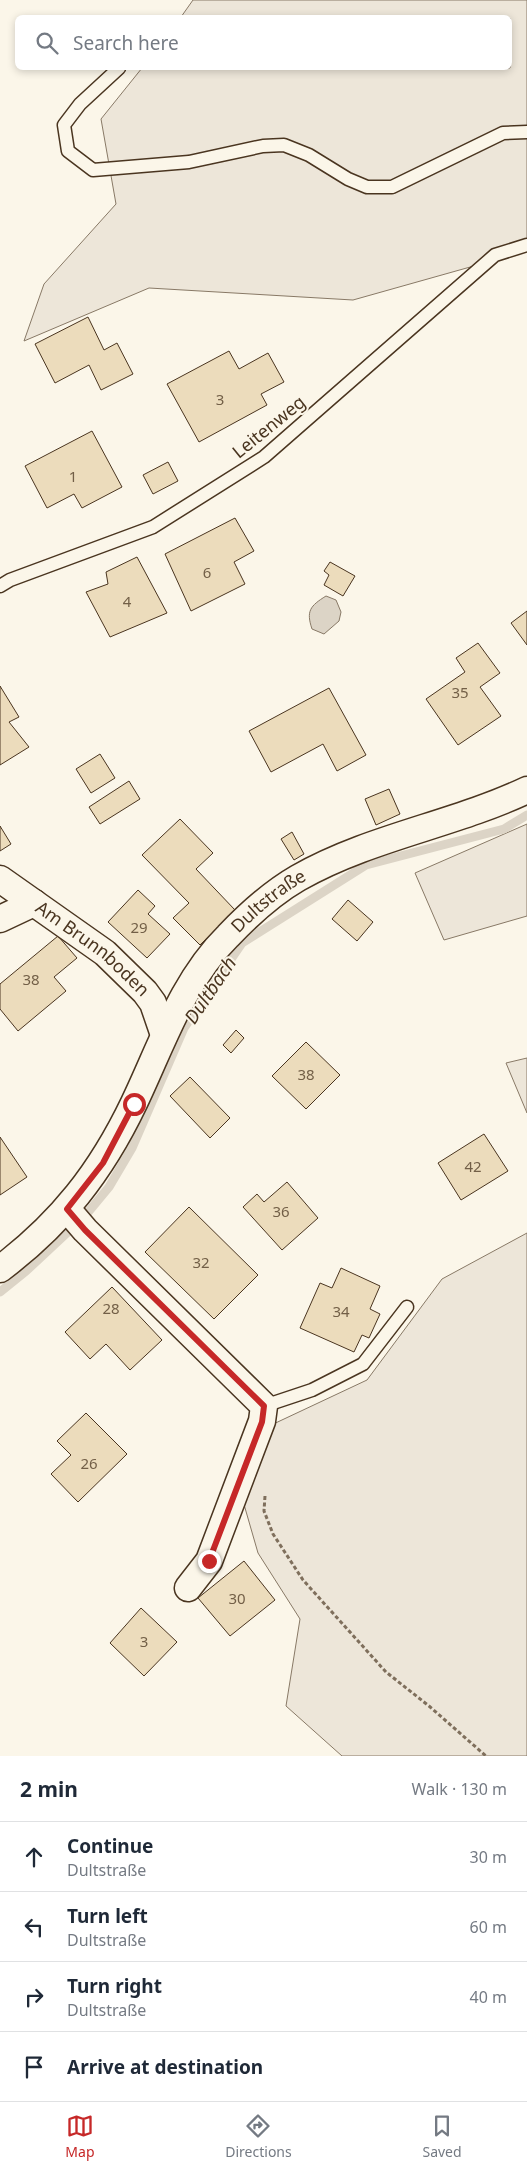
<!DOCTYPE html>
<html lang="en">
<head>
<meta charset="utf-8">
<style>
  body { margin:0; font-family:"Noto Sans",sans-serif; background:#f6f6f7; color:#1f2937 }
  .stop { position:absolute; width:15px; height:15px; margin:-11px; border:4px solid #c62828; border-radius:50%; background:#fff }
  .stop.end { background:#c62828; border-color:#fff; box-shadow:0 1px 5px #0008 }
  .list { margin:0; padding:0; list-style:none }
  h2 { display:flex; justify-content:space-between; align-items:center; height:65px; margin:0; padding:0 20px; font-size:21px }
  h2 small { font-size:16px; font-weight:400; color:#747a83 }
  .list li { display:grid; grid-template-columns:32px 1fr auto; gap:15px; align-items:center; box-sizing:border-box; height:70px; padding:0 20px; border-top:1px solid #e0e1e3 }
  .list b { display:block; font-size:19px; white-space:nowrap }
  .list p { margin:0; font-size:16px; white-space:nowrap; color:#747a83 }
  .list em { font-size:16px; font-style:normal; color:#747a83 }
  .icon { flex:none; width:28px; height:28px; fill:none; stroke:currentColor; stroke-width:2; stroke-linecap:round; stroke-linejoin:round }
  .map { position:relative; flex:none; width:527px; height:1756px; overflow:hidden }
  .search { position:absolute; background:#fff; box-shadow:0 2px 8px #0003; left:15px; right:15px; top:15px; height:55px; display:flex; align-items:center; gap:12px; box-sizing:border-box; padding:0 18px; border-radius:8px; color:#747a83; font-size:19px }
  .sheet { height:345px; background:#fff }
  nav { display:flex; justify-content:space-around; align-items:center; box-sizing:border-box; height:70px; border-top:1px solid #e0e1e3; background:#fff; font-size:14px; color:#747a83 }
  nav a { display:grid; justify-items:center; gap:2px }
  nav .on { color:#c62828 }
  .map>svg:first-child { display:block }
  .green { fill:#ede6d9; stroke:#887966 }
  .water { fill:#dcd4c6; stroke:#887966 }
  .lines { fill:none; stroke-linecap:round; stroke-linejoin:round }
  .stream { stroke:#dcd4c6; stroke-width:9 }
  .building { fill:#ecdcbc; stroke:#4a3520 }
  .service-casing { stroke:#4a3520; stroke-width:15 }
  .minor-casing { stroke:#4a3520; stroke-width:29 }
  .path { stroke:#7f6f5c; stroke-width:3; stroke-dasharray:4 2.5; stroke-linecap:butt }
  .service { stroke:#fbf6e9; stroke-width:12 }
  .minor { stroke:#fbf6e9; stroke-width:26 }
  .route { stroke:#c62828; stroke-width:6 }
  .labels { text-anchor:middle; stroke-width:4; stroke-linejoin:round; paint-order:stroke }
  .number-label { font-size:15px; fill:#725f47 }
  .street-label { font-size:18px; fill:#4a3520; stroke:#fbf6e9 }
  .water-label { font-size:19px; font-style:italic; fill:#4a3520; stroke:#fbf6e9 }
</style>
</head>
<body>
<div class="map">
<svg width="527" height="1756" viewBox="0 0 527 1756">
  <rect width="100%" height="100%" fill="#fbf6e9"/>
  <!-- green -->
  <g class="green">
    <path d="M193,0H527V251L353,300L149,288L24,341L44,284L116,204L101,119L142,68H510V18L181,17Z"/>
    <path d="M527,824V916L444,940L415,873Z"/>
    <path d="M527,1058V1113L506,1063Z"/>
    <path d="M527,1233V1756H342L286,1706L300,1619L258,1553L241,1494L267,1427L367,1380L442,1279Z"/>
  </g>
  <!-- water -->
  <path class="water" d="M326,596L336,600L341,612L339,621L324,634L312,629C306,611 310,606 326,596Z"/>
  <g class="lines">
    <!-- stream -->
    <path class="stream" d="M0,1292L26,1271L85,1216L109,1187L132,1148L184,1028L242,943L366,865L504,829L527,815"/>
  </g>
  <!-- building -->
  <g class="building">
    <path d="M88,317L104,350L117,343L133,374L101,390L89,365L55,383L35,344Z"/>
    <path d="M229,351L239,369L268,353L284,382L261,394L267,405L199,442L167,384Z"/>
    <path d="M92,431L122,487L82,508L74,494L47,508L25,466Z"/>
    <path d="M168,462L178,481L153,494L143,475Z"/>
    <path d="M235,518L254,551L234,562L245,584L191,611L165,554Z"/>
    <path d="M137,557L167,613L110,637L86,592L108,584L106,572Z"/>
    <path d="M330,562L355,576L343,596L324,585L329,575L324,571Z"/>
    <path d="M527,611V645L511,623Z"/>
    <path d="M478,643L500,673L480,687L501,716L458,745L426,699L465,672L456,658Z"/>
    <path d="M0,686L19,717L9,722L29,747L0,765Z"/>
    <path d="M329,688L366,755L337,771L323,744L271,772L249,731Z"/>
    <path d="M100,754L115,778L91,793L76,769Z"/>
    <path d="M129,781L140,799L100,824L89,807Z"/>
    <path d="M389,789L400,814L376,825L365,799Z"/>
    <path d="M180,819L213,853L196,869L235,910L200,945L173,918L189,903L142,855Z"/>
    <path d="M0,826L11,844L0,851Z"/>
    <path d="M292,832L304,854L294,860L281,839Z"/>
    <path d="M138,890L155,906L148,914L170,934L147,958L108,922Z"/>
    <path d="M348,900L373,922L357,941L332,919Z"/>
    <path d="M58,936L77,958L54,977L66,991L18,1031L0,1009V984Z"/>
    <path d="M236,1030L244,1038L231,1053L223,1045Z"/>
    <path d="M306,1042L340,1075L306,1109L272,1076Z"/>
    <path d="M190,1077L230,1118L210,1138L170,1096Z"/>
    <path d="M484,1134L508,1171L461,1200L438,1163Z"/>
    <path d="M0,1137L27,1177L0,1195Z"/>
    <path d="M287,1182L318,1218L282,1250L243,1207L257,1194L264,1202Z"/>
    <path d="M189,1207L258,1275L214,1319L145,1252Z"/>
    <path d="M341,1268L380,1286L370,1309L380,1314L369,1338L362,1335L354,1352L300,1328L320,1283L332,1288Z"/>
    <path d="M112,1287L162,1340L130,1370L106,1344L90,1359L65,1332Z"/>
    <path d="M86,1413L127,1454L78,1502L51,1474L71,1455L57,1441Z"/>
    <path d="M244,1561L275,1600L230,1636L198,1598Z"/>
    <path d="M141,1608L177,1642L144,1676L110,1643Z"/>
  </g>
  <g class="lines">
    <!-- service casing -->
    <g class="service-casing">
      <g id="service">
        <path d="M119,68L80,104L64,125L68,151L93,170L189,162L263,146L284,145L309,155L348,179L367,187H392L503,133L527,132"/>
        <path d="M0,586L10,580L153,527L264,457L495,255L527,245"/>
        <path d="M264,1406L312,1390L363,1364L407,1307"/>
      </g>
    </g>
    <!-- minor casing -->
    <g class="minor-casing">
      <g id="minor">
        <path id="s1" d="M0,879L105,953L145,992L153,1003L164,1035"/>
        <path d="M0,919L34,903"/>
        <path d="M67,1209L85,1230L264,1406L262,1421L209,1561L188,1588"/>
        <path id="s2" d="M0,1269C61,1223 101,1172 134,1103C161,1047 182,981 228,936C248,915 272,893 298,878C370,837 453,825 527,790"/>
      </g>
    </g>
    <!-- path -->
    <path class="path" d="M265,1496L264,1511L273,1534L303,1580L386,1672L429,1706L486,1756"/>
    <!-- service -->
    <use href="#service" class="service"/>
    <!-- minor -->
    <use href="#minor" class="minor"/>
  </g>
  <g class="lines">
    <!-- route -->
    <path class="route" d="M134,1104L103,1163L67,1209L85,1230L264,1406L262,1422L209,1561"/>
  </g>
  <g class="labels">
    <!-- number labels -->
    <g class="number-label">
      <text x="220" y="405">3</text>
      <text x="73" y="482">1</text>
      <text x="207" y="578">6</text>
      <text x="127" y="607">4</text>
      <text x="460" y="698">35</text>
      <text x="139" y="933">29</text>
      <text x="31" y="985">38</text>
      <text x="306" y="1080">38</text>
      <text x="473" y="1172">42</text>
      <text x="281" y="1217">36</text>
      <text x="201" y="1268">32</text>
      <text x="111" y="1314">28</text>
      <text x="341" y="1317">34</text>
      <text x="89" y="1469">26</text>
      <text x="237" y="1604">30</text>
      <text x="144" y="1647">3</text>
    </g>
    <!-- street labels -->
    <g class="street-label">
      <text transform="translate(269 427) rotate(-39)" y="6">Leitenweg</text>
      <text dy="6" stroke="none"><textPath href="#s2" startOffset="462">Dultstraße</textPath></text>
      <text dy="6" stroke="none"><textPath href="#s1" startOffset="116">Am Brunnboden</textPath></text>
    </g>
    <!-- water labels -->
    <g class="water-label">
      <text transform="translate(210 990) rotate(-56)" y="7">Dultbach</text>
    </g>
  </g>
</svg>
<div class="stop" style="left:134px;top:1104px"></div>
<div class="stop end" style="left:209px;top:1561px"></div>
<div class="search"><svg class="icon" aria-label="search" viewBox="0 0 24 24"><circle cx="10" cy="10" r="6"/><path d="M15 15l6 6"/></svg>Search here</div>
</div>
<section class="sheet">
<h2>2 min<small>Walk · 130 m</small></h2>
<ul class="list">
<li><svg class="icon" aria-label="ahead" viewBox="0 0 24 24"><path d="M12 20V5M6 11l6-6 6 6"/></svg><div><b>Continue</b><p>Dultstraße</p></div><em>30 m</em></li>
<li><svg class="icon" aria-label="left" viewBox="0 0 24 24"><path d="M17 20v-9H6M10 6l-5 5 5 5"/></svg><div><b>Turn left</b><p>Dultstraße</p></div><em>60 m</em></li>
<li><svg class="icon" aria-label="right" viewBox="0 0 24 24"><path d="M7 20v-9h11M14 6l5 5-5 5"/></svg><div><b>Turn right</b><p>Dultstraße</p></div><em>40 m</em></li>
<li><svg class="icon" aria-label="arrive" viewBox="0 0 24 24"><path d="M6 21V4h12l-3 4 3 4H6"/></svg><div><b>Arrive at destination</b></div></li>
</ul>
</section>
<nav>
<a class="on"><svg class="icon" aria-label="map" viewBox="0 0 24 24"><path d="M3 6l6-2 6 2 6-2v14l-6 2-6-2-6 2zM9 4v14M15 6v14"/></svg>Map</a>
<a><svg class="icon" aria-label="directions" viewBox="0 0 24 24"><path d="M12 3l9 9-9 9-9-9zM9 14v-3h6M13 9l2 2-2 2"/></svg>Directions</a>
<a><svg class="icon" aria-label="saved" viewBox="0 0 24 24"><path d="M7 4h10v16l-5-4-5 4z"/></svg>Saved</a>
</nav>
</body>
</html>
